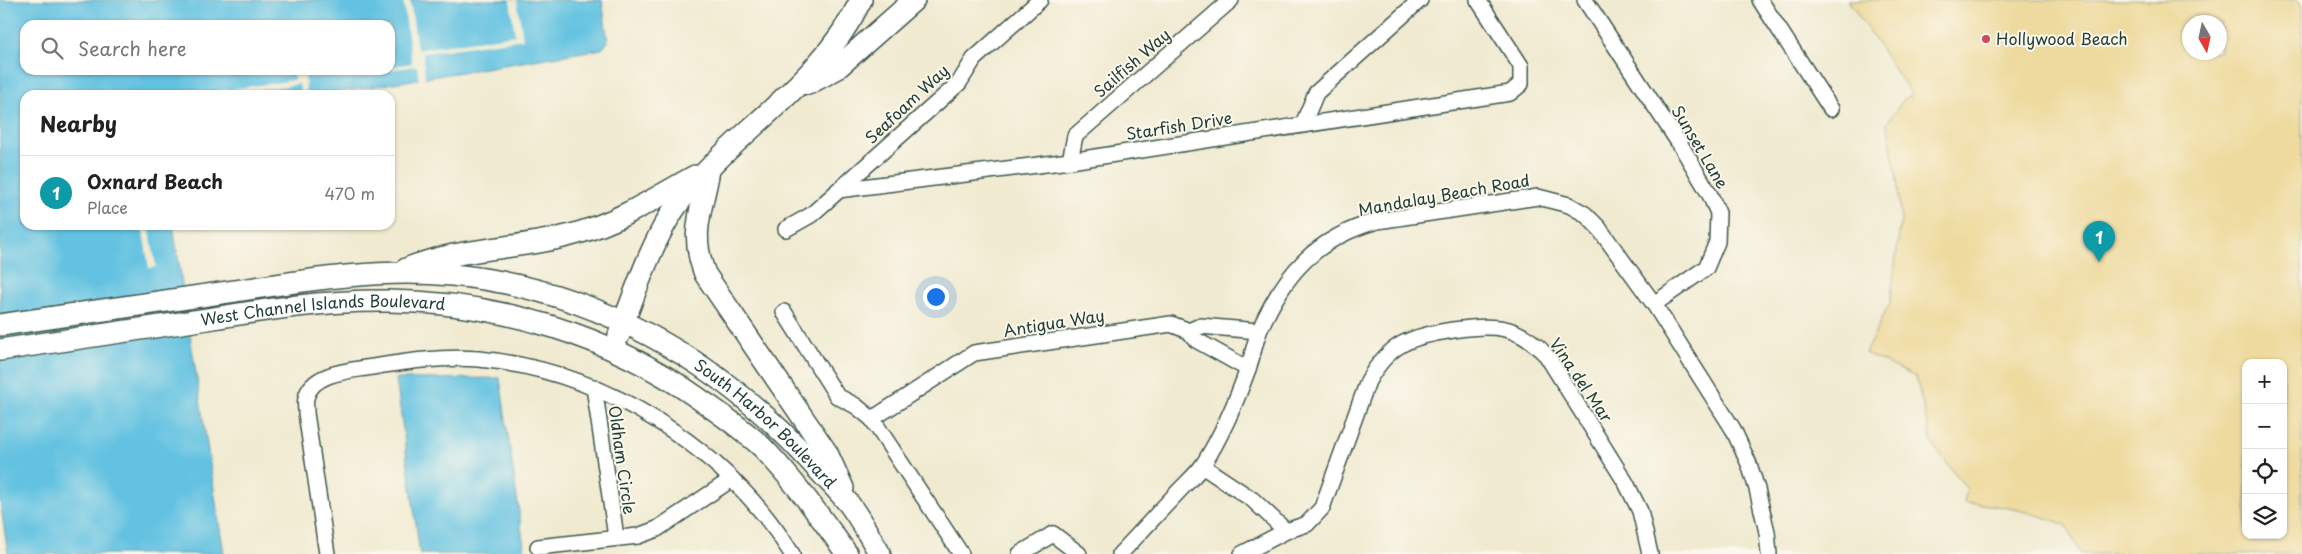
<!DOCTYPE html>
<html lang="en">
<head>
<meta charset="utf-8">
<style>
  body { margin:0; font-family:"Playpen Sans",sans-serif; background:#f2f2f2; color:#222 }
  .controls { position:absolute; right:15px; bottom:15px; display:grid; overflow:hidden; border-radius:10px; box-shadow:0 1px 4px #0004 }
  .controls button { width:45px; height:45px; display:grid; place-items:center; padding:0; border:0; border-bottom:1px solid #e0e0e0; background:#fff; color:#222; font:25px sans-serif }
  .compass { position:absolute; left:2182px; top:15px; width:45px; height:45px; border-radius:50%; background:#fff; box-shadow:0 1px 4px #0004; rotate:171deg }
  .you { position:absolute; left:935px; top:296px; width:18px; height:18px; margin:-12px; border:4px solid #fff; border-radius:50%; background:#1a73e8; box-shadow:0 0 0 8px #1a73e833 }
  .badge { display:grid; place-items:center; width:32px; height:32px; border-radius:50%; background:#d1495b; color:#fff; font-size:16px; font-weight:700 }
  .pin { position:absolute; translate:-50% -41px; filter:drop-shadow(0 1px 2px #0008) }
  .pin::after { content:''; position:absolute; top:26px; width:18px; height:15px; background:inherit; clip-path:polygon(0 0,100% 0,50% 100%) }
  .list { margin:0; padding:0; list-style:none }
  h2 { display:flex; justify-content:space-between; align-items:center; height:65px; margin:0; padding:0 20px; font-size:21px }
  h2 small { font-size:16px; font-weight:400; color:#767676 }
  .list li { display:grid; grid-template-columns:32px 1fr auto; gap:15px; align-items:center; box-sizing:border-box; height:75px; padding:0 20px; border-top:1px solid #e0e0e0 }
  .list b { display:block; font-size:19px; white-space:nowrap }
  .list p { margin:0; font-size:16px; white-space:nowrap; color:#767676 }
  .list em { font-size:16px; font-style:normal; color:#767676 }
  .icon { flex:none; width:28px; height:28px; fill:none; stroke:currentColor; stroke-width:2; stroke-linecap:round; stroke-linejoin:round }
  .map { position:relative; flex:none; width:2302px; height:554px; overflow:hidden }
  .search { position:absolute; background:#fff; box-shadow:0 1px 4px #0004; left:20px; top:20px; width:375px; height:55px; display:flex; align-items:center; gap:12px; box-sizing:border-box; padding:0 18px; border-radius:15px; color:#767676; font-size:19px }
  .panel { position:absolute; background:#fff; box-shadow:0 1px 4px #0004; left:20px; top:90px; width:375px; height:140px; border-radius:15px }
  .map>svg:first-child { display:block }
  .sand { fill:#eeda9e; stroke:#868c69; fill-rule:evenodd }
  .water { fill:#63c2e1; stroke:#41808a; fill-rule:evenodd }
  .pier { fill:#f0ead0 }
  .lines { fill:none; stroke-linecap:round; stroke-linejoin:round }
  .street-casing { stroke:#3e574b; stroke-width:18 }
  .secondary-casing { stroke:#3e574b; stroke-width:24 }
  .street { stroke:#fff; stroke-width:15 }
  .secondary { stroke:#fff; stroke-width:21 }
  .poi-dot { fill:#d1495b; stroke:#fbf7ec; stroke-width:2 }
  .labels { text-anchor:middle; stroke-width:4; stroke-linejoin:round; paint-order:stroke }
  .poi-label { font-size:16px; fill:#1f3d34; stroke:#fbf7ec; text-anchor:start }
  .street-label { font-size:16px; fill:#1f3d34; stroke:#fbf7ec }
</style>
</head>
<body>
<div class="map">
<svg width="2302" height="554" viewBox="0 0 2302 554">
  <rect width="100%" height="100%" fill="#fbf7ec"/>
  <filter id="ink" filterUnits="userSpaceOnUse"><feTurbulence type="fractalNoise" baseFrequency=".02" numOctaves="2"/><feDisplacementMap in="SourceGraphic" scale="10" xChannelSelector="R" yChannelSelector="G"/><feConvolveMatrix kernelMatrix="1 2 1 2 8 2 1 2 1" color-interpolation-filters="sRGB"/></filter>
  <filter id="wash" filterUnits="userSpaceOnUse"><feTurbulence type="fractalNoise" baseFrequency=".0096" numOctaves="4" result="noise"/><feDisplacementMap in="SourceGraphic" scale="20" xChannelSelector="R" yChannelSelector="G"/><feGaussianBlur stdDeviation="1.12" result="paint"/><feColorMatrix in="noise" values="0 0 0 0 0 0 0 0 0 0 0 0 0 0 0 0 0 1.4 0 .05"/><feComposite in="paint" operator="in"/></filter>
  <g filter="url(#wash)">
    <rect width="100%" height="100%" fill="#f0ead0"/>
    <!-- sand -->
    <path class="sand" d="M1848,0H2298L2302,6V554H2081L2066,525C2032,512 2000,504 1964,503L1967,489L1932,444L1916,377L1865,353L1890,303L1901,220L1897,179L1887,123L1904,99L1912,95ZM2190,22H2220V52H2190ZM2246,363H2283V535H2246Z"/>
    <!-- water -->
    <g class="water">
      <path d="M0,0H602L608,42L602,49L321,95H25V225H173L224,554H8L0,501ZM25,25H390V70H25Z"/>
      <path d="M500,378L525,554H420L396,379Z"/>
    </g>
    <!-- pier -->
    <g class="pier">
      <path d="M403,0H410L417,50L515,35L510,0H517L523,39L423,53L425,80L419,81L417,66L387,70H390V67L412,63Z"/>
      <path d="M293,70H305L306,95H301L299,84L222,95H193L294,80Z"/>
      <path d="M142,225H149L156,267L149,268Z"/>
    </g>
  </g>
  <g filter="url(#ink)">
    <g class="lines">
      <!-- street casing -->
      <g class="street-casing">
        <g id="street">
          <path d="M1585,0L1683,149L1710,195L1718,213L1717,242L1706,268L1654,304"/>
          <path d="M1760,0L1831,109"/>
          <path d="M1303,124L1316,93L1420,0"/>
          <path d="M1070,161L1075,136L1231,0"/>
          <path d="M838,190L1070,161L1510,93L1521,84V66L1478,0"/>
          <path d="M786,229L811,215L959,83L974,59L1040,0"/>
          <path d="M784,312L837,396L856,406L872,419L961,554"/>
          <path d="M1189,331L1196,340L1248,369"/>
          <path d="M594,387L616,537"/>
          <path d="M872,419L974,353L1171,324L1189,331L1200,326L1259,331"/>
          <path d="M1202,466L1253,500L1286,531L1307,524L1322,508L1368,381C1390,342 1411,337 1453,330C1493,324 1518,324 1547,356L1626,483L1640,511L1650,554"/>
          <path d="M538,547L638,536L657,529L732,479"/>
          <path d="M327,554L306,413C306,408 305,402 306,398C311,374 346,371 366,368C403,362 441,356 479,359C605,371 725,447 792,554"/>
          <path d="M1020,554L1053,534L1079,554"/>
          <path d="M1120,554C1139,534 1158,513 1177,493C1185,484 1196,475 1203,465C1222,435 1237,400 1249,366C1253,354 1255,341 1260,329C1285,273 1316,238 1377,221L1538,197L1569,205L1585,214L1598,227L1654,304L1733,429L1749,464L1757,489L1767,532L1769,554"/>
          <path d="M1242,554L1286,531"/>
        </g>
      </g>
      <!-- secondary casing -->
      <g class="secondary-casing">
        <g id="secondary">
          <path d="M808,84L836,69L914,0"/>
          <path d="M709,170C702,211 689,233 705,274L827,453L843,488"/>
          <path d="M406,269C461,246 522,250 578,233C620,221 657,197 695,176"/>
          <path id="s1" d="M0,325C78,314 157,302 235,291C306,280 380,268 452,275C592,288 719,360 812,463C825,478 841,492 852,508C862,522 871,539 880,554"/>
          <path d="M619,335C634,295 655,232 681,200C738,128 820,85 861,0"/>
          <path id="s2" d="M0,350C67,340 134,330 201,320C263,310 325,300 388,301C498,302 609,335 698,398C719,413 743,429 762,447C794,480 821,517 847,554"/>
        </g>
      </g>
      <!-- street -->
      <use href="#street" class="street"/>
      <!-- secondary -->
      <use href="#secondary" class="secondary"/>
    </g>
  </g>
  <!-- markers -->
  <circle class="poi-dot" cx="1986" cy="39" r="5"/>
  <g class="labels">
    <!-- poi labels -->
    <g class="poi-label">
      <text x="1996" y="45">Hollywood Beach</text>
    </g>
    <!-- street labels -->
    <g class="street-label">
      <text transform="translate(1132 63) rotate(-41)" y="6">Sailfish Way</text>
      <text transform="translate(907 104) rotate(-43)" y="6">Seafoam Way</text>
      <text transform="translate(1179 126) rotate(-9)" y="6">Starfish Drive</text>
      <text transform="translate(1700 147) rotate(59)" y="6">Sunset Lane</text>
      <text transform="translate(1444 195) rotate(-10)" y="6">Mandalay Beach Road</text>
      <text dy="6" stroke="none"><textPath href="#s2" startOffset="326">West Channel Islands Boulevard</textPath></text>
      <text transform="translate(1054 323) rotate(-9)" y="6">Antigua Way</text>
      <text transform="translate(1581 380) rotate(56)" y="6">Vina del Mar</text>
      <text dy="6" stroke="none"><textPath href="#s1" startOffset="810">South Harbor Boulevard</textPath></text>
      <text transform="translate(622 460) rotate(82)" y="6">Oldham Circle</text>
    </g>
  </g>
</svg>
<div class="controls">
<button>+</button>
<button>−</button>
<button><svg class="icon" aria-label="locate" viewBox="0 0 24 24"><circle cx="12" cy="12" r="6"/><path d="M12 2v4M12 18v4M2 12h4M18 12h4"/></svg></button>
<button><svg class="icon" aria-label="layers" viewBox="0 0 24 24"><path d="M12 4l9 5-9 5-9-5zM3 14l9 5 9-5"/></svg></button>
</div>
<svg class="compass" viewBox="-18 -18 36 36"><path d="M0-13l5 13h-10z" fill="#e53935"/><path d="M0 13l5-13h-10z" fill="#767676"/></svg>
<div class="you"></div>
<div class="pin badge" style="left:2099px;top:262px;background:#0f9aa8">1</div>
<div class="search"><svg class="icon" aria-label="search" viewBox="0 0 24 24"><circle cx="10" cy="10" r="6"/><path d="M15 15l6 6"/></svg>Search here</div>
<section class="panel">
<h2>Nearby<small></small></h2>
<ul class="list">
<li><span class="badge" style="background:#0f9aa8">1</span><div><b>Oxnard Beach</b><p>Place</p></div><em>470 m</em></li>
</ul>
</section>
</div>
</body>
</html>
